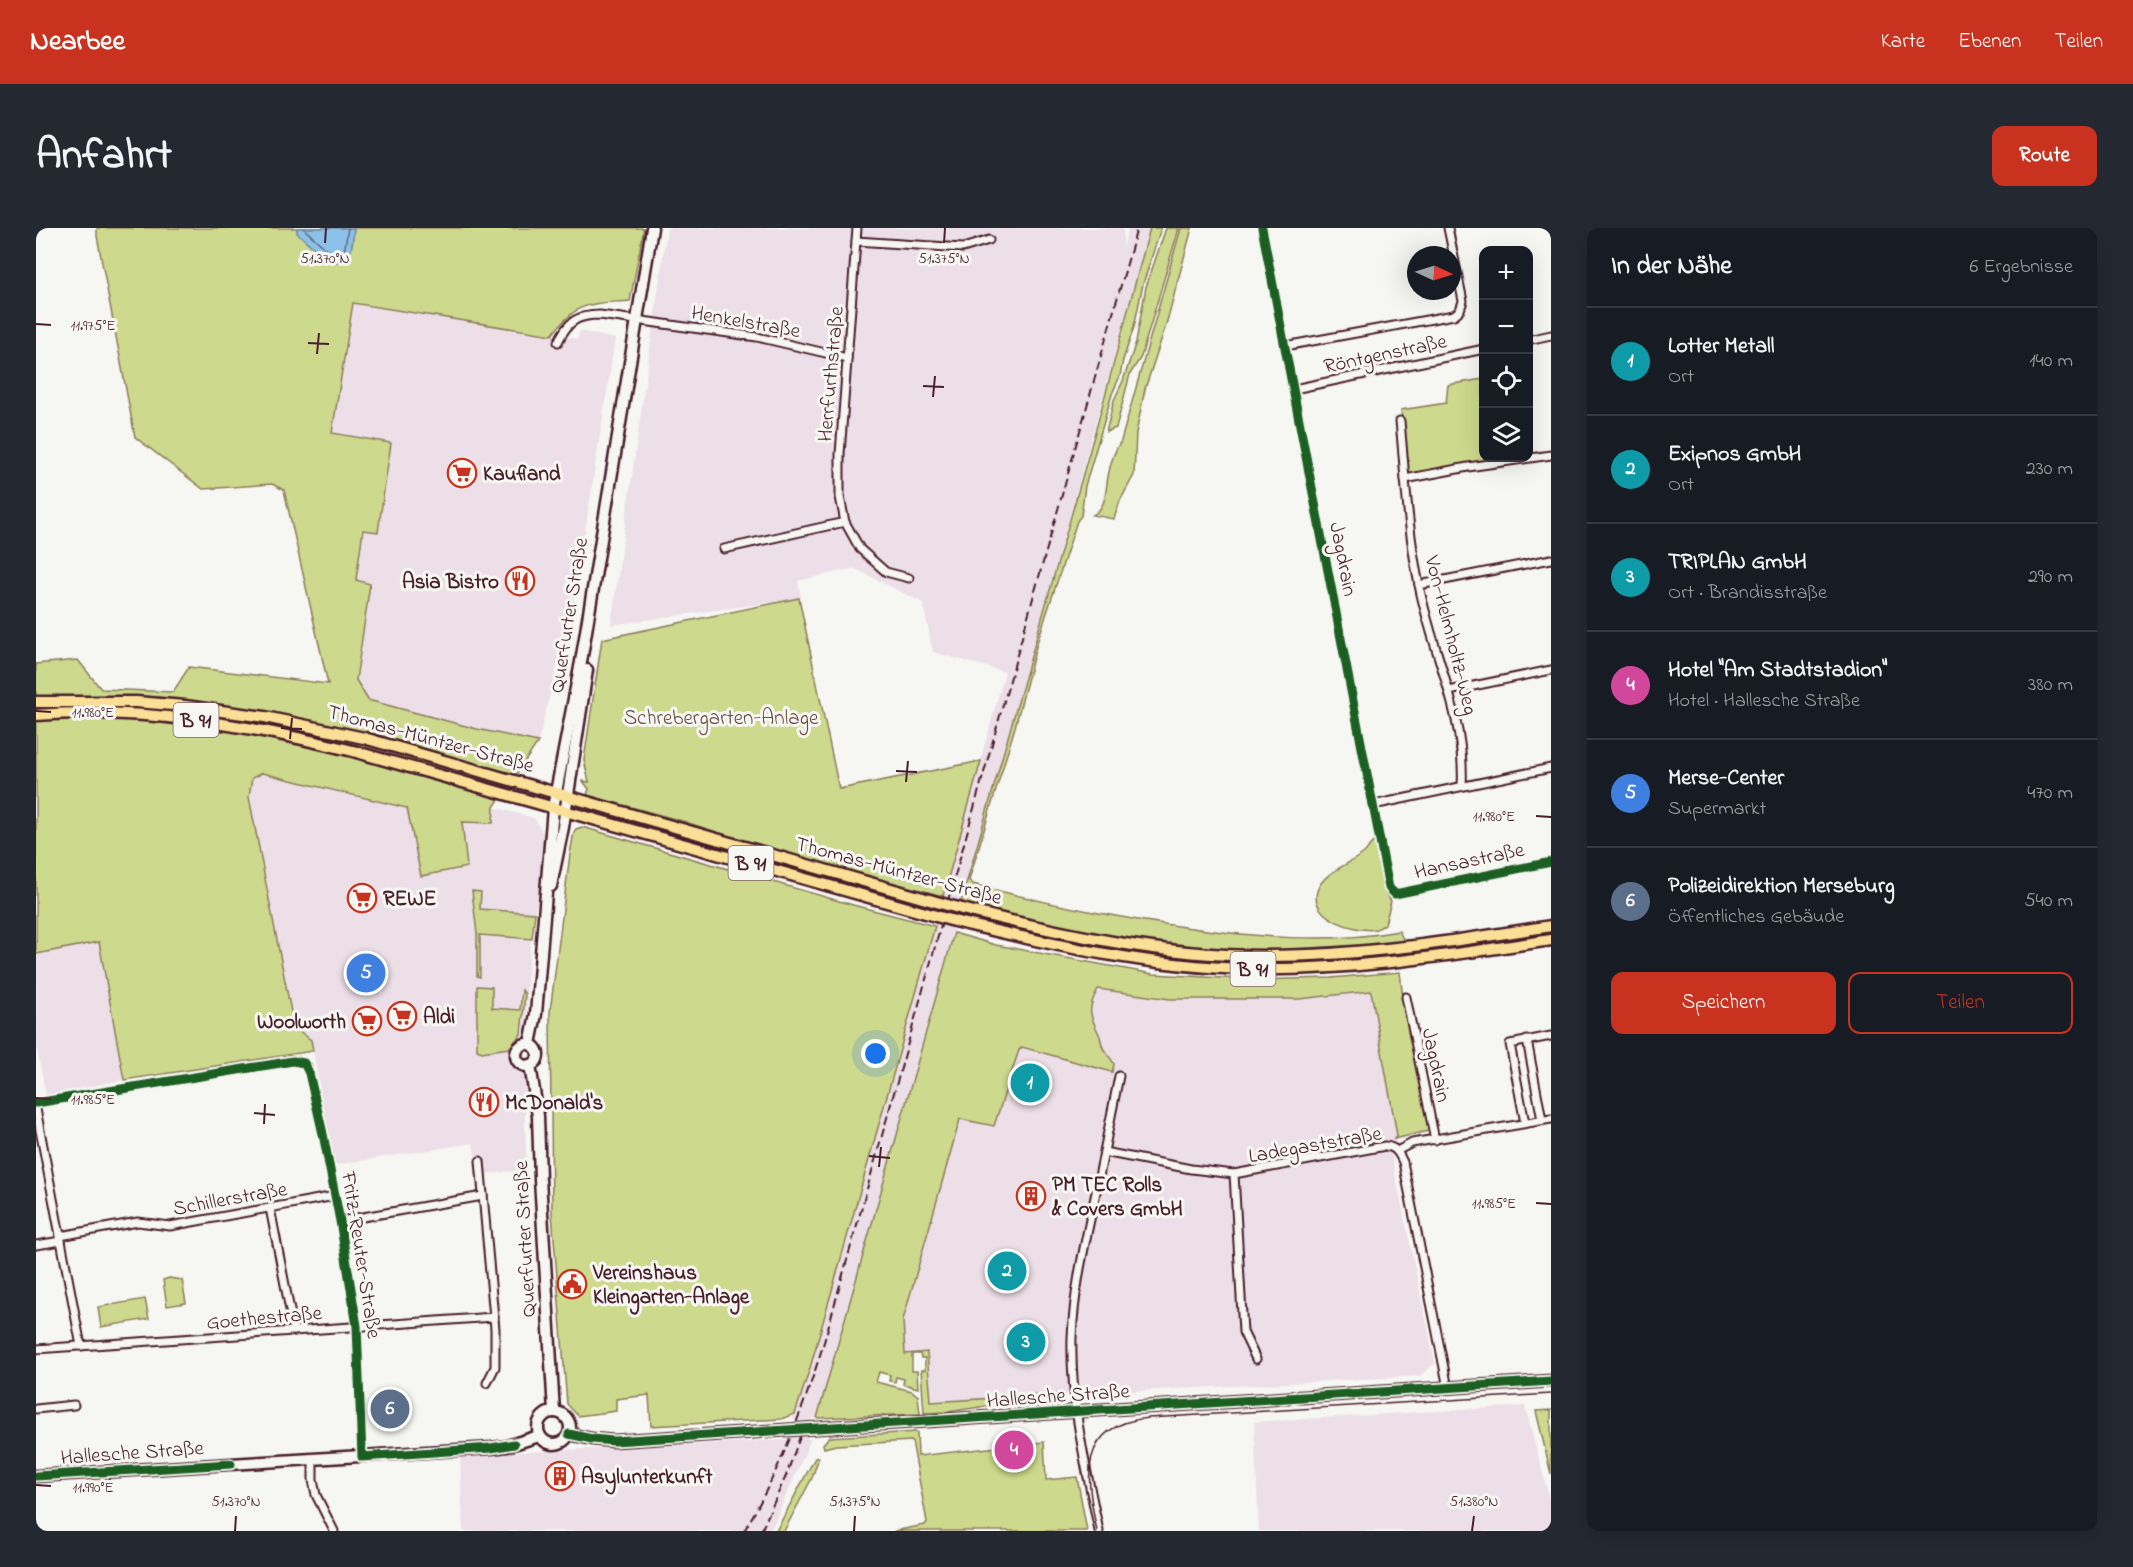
<!DOCTYPE html>
<html lang="de">
<head>
<meta charset="utf-8">
<style>
  body { margin:0; font-family:"Indie Flower",sans-serif; background:#242831; color:#f1f3f6 }
  .controls { position:absolute; right:18px; top:18px; display:grid; overflow:hidden; border-radius:12px; box-shadow:0 6px 24px #0002 }
  .controls button { width:54px; height:54px; display:grid; place-items:center; padding:0; border:0; border-bottom:2px solid #363941; background:#171b24; color:#f1f3f6; font:30px sans-serif }
  .compass { position:absolute; left:1371px; top:18px; width:54px; height:54px; border-radius:50%; background:#171b24; box-shadow:0 6px 24px #0002; rotate:94deg }
  .you { position:absolute; left:840px; top:826px; width:21px; height:21px; margin:-15px; border:4px solid #fff; border-radius:50%; background:#1a73e8; box-shadow:0 0 0 9px #1a73e833 }
  .badge { display:grid; place-items:center; width:39px; height:39px; border-radius:50%; background:#c8321e; color:#fff; font-size:20px; font-weight:700 }
  .pin { position:absolute; translate:-50% -50%; border:3px solid #fff; box-shadow:0 2px 6px #0006 }
  .list { margin:0; padding:0; list-style:none }
  h2 { display:flex; justify-content:space-between; align-items:center; height:78px; margin:0; padding:0 24px; font-size:26px }
  h2 small { font-size:20px; font-weight:400; color:#9ea1a6 }
  .list li { display:grid; grid-template-columns:39px 1fr auto; gap:18px; align-items:center; box-sizing:border-box; height:108px; padding:0 24px; border-top:2px solid #363941 }
  .list b { display:block; font-size:22px; white-space:nowrap }
  .list p { margin:0; font-size:20px; white-space:nowrap; color:#9ea1a6 }
  .list em { font-size:20px; font-style:normal; color:#9ea1a6 }
  .actions { display:flex; gap:12px; padding:18px 24px }
  .actions a { flex:1; padding:14px 0; border:2px solid #c8321e; border-radius:12px; text-align:center; font-size:21px; color:#c8321e }
  .actions .main { background:#c8321e; color:#fff }
  .icon { flex:none; width:33px; height:33px; fill:none; stroke:currentColor; stroke-width:2; stroke-linecap:round; stroke-linejoin:round }
  .map { position:relative; flex:none; width:1515px; height:1303px; overflow:hidden; border-radius:12px }
  header { display:flex; align-items:center; gap:36px; box-sizing:border-box; height:84px; padding:0 30px; background:#c8321e; color:#fff }
  header strong { font-size:28px }
  nav { display:flex; gap:33px; margin-inline-start:auto; font-size:21px }
  .intro { display:flex; align-items:center; justify-content:space-between; box-sizing:border-box; height:144px; padding:0 36px }
  h1 { margin:0; font-size:42px }
  .button { padding:15px 27px; border-radius:12px; background:#c8321e; color:#fff; font-size:21px; font-weight:700 }
  main { display:flex; gap:36px; padding:0 36px }
  aside { flex:1; background:#171b24; border-radius:12px; box-shadow:0 6px 24px #0002 }
  .map>svg:first-child { display:block }
  .built { fill:#ecdfe7 }
  .green { fill:#cdd98c; stroke:#8c7c5c; stroke-width:1.5 }
  .water { fill:#8cc2ea; stroke:#72819e; stroke-width:1.5 }
  .lines { fill:none; stroke-linecap:round; stroke-linejoin:round }
  .shore { stroke:#646077; stroke-width:1.5 }
  .street-casing { stroke:#4a1f2b; stroke-width:11 }
  .secondary-casing { stroke:#4a1f2b; stroke-width:15 }
  .primary-casing { stroke:#4a1f2b; stroke-width:15 }
  .street { stroke:#f6f6f2; stroke-width:7 }
  .secondary { stroke:#f6f6f2; stroke-width:10 }
  .primary { stroke:#fadf96; stroke-width:10 }
  .tram { stroke:#4a1f2b; stroke-width:1.5 }
  .rail { stroke:#4a1f2b; stroke-width:2; stroke-dasharray:9 4.5; stroke-linecap:butt }
  .primary-bridge-casing { stroke:#4a1f2b; stroke-width:15; stroke-linecap:butt }
  .primary-bridge { stroke:#fadf96; stroke-width:10 }
  .cycleway-casing { stroke:#f6f6f2; stroke-width:13 }
  .cycleway { stroke:#1b5e20; stroke-width:9 }
  .ticks { fill:none; stroke:#4a1f2b; stroke-width:2 }
  .labels { text-anchor:middle; stroke-width:6; stroke-linejoin:round; paint-order:stroke }
  .shield { fill:#f6f6f2; stroke:#7e6067; stroke-width:1.5 }
  .shield-label { font-size:20px; font-weight:bold; fill:#4a1f2b }
  .street-label { font-size:21px; fill:#4a1f2b; stroke:#f6f6f2 }
  .poi-label { font-size:21px; font-weight:bold; fill:#4a1f2b; stroke:#f6f6f2; text-anchor:start }
  .park-label { font-size:21px; fill:#6b4e43; stroke:#f6f6f2 }
  .ticks-label { font-size:15px; text-anchor:middle; fill:#4a1f2b; stroke:#f6f6f2; stroke-width:6; stroke-linejoin:round; paint-order:stroke }
</style>
</head>
<body>
<header>
<strong>Nearbee</strong>
<nav><a>Karte</a><a>Ebenen</a><a>Teilen</a></nav>
</header>
<div class="intro"><h1>Anfahrt</h1><a class="button">Route</a></div>
<main>
<div class="map">
<svg width="1515" height="1303" viewBox="0 0 1515 1303">
  <rect width="100%" height="100%" fill="#f6f6f2"/>
  <filter id="ink" filterUnits="userSpaceOnUse"><feTurbulence type="fractalNoise" baseFrequency=".0167" numOctaves="2"/><feDisplacementMap in="SourceGraphic" scale="12" xChannelSelector="R" yChannelSelector="G"/><feConvolveMatrix kernelMatrix="1 2 1 2 8 2 1 2 1" color-interpolation-filters="sRGB"/></filter>
  <g filter="url(#ink)">
    <!-- built -->
    <g class="built">
      <path d="M631,0H1087V20L1092,0H1114L794,1146L781,1190H776L771,1211H775L739,1293L734,1303H427L424,1227L750,1212L759,1191H756L774,1140L792,1080L969,444L897,424L887,375L818,340L762,353L765,370L575,397Z"/>
      <path d="M317,75L542,111L544,103L579,111L539,367L502,514L441,501L332,472L320,452L334,356L320,353L327,302L342,303L296,205Z"/>
      <path d="M226,545L371,580L457,579L498,590L508,607L503,665L496,698L491,756L489,893L491,941L442,947L437,915L298,937L275,812L258,799L213,569L216,550Z"/>
      <path d="M63,714L88,852L10,867L0,816V726Z"/>
      <path d="M962,741L1335,763L1361,907L1356,931L1399,1135L1384,1148L894,1174L891,1125L869,1126L867,1092L923,894Z"/>
      <path d="M1489,1178L1515,1277V1303H1223L1218,1194Z"/>
    </g>
    <!-- green -->
    <g class="green">
      <path d="M61,0H608L594,73C554,76 542,72 516,107L317,75L296,205L355,215L342,304L327,302L320,352L334,356L320,452L332,472L441,501L502,514L458,579L457,595L426,594L431,639L385,648L371,580L226,545L216,550L213,569L258,799L275,812L277,823L88,852L63,714L0,726V436L42,432L65,461L137,464L153,439L292,456L248,262L236,256L167,261L99,209L61,8Z"/>
      <path d="M1114,0H1125L1107,56L1098,99L1087,132L1084,148L1076,166L1049,258L1045,288L1041,293L1001,415L979,499L933,652L937,656C1006,675 1077,689 1148,699C1218,709 1292,716 1363,703L1369,715C1337,718 1305,722 1273,723C1182,725 1088,718 1000,696C975,689 950,681 925,674L1063,190Z"/>
      <path d="M1130,0H1143L1105,129L1094,146L1080,200L1070,204L1078,172L1087,153L1100,114L1110,59Z"/>
      <path d="M1145,0H1156L1130,97L1109,161L1100,205L1098,247L1084,273L1078,291L1057,287C1072,279 1069,259 1073,244C1075,233 1079,222 1085,213Z"/>
      <path d="M1447,151L1448,230H1473L1371,248L1365,182L1410,175L1412,157Z"/>
      <path d="M763,370L803,561L945,533L907,668L734,622L650,594L551,567L553,561L547,553L553,554L548,532L566,411Z"/>
      <path d="M546,599L817,677L899,698L774,1140L759,1186L745,1191L615,1198L613,1167L580,1171V1183L542,1188L531,1176L516,985L514,784L534,626L538,604L540,601Z"/>
      <path d="M656,612L725,629L896,680L894,684L736,638Z"/>
      <path d="M1341,612L1349,663L1355,673L1349,696C1346,698 1344,700 1340,701C1321,705 1273,690 1281,663C1287,644 1314,636 1328,625C1335,619 1330,618 1341,612Z"/>
      <path d="M436,663L445,664L444,681L499,685L496,711L444,707V749L441,748V706Z"/>
      <path d="M918,705L960,717L1117,746L1222,752L1295,750L1364,744L1367,771L1393,900L1392,903L1358,911L1361,907L1335,763L1263,771H1134L1062,761C1051,781 1053,786 1063,806C1065,810 1065,815 1067,820C1070,825 1075,830 1078,836L1076,844L986,819L983,822L958,898L924,891L867,1092L869,1126L891,1124L895,1174L1023,1166L1015,1173L970,1175L912,1184L888,1185L885,1142H889V1130H885L884,1126H876V1143H881L882,1160L867,1156L868,1151L860,1149L859,1154L853,1153L854,1147L843,1144L840,1154L876,1163L882,1168L884,1186L781,1190Z"/>
      <path d="M441,758L456,759V780L484,782L486,762L489,766L485,806L473,820L446,824L441,822Z"/>
      <path d="M133,1050L146,1052L150,1075L131,1078L127,1052Z"/>
      <path d="M109,1071L113,1091L65,1099L62,1079Z"/>
      <path d="M1515,1182V1246L1500,1183Z"/>
      <path d="M881,1204L882,1228L1008,1214L1010,1252L1041,1249L1051,1303H858L889,1297L891,1294L876,1213L800,1217L788,1220L787,1216L793,1209Z"/>
      <path d="M783,1229L776,1250L748,1303H740L779,1230Z"/>
    </g>
    <!-- water -->
    <path class="water" d="M261,0H318C317,9 317,21 312,29C302,47 271,13 261,5Z"/>
    <g class="lines">
      <!-- shore -->
      <path class="shore" d="M267,0L296,26L303,28L308,25L312,0"/>
      <!-- street casing -->
      <g class="street-casing">
        <g id="street">
          <path d="M821,0L804,226V269L809,294L824,321L850,344L873,350"/>
          <path d="M1226,0L1353,660L1359,666L1515,634"/>
          <path d="M820,13L927,20L953,12"/>
          <path d="M1492,112L1515,107"/>
          <path d="M522,114C532,93 541,87 564,87L721,109L811,130"/>
          <path d="M1249,118L1418,87L1424,82L1427,73L1412,0"/>
          <path d="M1258,161L1448,121"/>
          <path d="M1364,193C1369,247 1372,303 1383,357C1396,424 1430,489 1426,558"/>
          <path d="M1369,251L1432,239L1515,227"/>
          <path d="M688,321L809,294"/>
          <path d="M1383,357L1515,331"/>
          <path d="M1413,463L1515,442"/>
          <path d="M1337,577L1515,540"/>
          <path d="M1370,769L1399,912"/>
          <path d="M1491,812L1506,892"/>
          <path d="M0,875L257,833H262L271,838L287,906L304,993L321,1098L326,1229"/>
          <path d="M0,881L45,1118"/>
          <path d="M1489,895L1474,816L1515,808"/>
          <path d="M1361,923L1376,915L1515,891"/>
          <path d="M1068,924L1155,941L1198,946L1349,918C1360,919 1362,924 1367,934L1412,1160"/>
          <path d="M444,933L459,1101V1139L451,1155"/>
          <path d="M1198,946L1207,1104L1220,1131"/>
          <path d="M234,980L258,1103"/>
          <path d="M304,993L447,968"/>
          <path d="M24,1008L102,994L134,998L299,968"/>
          <path d="M0,1017L25,1013"/>
          <path d="M0,1121L458,1089"/>
          <path d="M0,1181L38,1177"/>
          <path d="M277,1232V1252L280,1267L298,1303"/>
          <path d="M1063,1303C1050,1239 1034,1174 1036,1109C1038,1061 1049,1015 1059,969C1067,928 1075,888 1083,848"/>
        </g>
      </g>
      <!-- secondary casing -->
      <g class="secondary-casing">
        <g id="secondary">
          <path d="M515,658L527,599L551,442"/>
          <path d="M494,816L500,786L517,580L545,434L616,0"/>
          <circle cx="491" cy="827" r="11"/>
          <path d="M494,837L502,888L504,951L518,1184"/>
          <circle cx="518" cy="1200" r="16"/>
          <path d="M533,1206L556,1211L578,1213L1515,1153"/>
          <path d="M0,1248L455,1220L471,1218L503,1208"/>
        </g>
      </g>
      <!-- primary casing -->
      <g class="primary-casing">
        <g id="primary">
          <path d="M0,474H100L149,478L229,489L328,510L904,675"/>
          <path d="M0,487C107,479 214,497 317,523L900,688"/>
          <path d="M926,681C1025,706 1127,728 1230,728C1326,728 1420,713 1515,698"/>
          <path d="M922,694C1017,717 1114,739 1213,741C1315,743 1415,727 1515,712"/>
        </g>
      </g>
      <!-- street -->
      <use href="#street" class="street"/>
      <!-- secondary -->
      <use href="#secondary" class="secondary"/>
      <!-- primary -->
      <use href="#primary" class="primary"/>
      <!-- tram -->
      <path class="tram" d="M1061,1303C1050,1251 1041,1197 1112,1190L1515,1166"/>
      <!-- rail -->
      <g class="rail">
        <path d="M708,1303C743,1244 768,1180 788,1114L1101,0"/>
        <path d="M725,1303L750,1248L770,1192"/>
      </g>
      <!-- primary-bridge casing -->
      <g class="primary-bridge-casing">
        <g id="primary-bridge">
          <path d="M904,675L926,681"/>
          <path d="M900,688L922,694"/>
        </g>
      </g>
      <!-- primary-bridge -->
      <use href="#primary-bridge" class="primary-bridge"/>
      <!-- cycleway casing -->
      <g class="cycleway-casing">
        <g id="cycleway">
          <path d="M1226,0L1353,660L1359,666L1515,634"/>
          <path d="M0,875L257,833L268,835L273,845L287,906L304,993L321,1098L326,1229L455,1220L478,1216"/>
          <path d="M533,1206L556,1211L578,1213L1515,1153"/>
          <path d="M0,1248L195,1236"/>
        </g>
      </g>
      <!-- cycleway -->
      <use href="#cycleway" class="cycleway"/>
    </g>
  </g>
  <!-- ticks -->
  <path class="ticks" d="M289,15L290,0M908,15L909,0M0,96L15,97M272,115L293,116M281,126L283,105M887,158L908,159M897,169L899,148M0,483L15,484M245,500L266,501M254,511L256,490M860,543L881,544M870,554L872,533M1500,588L1515,589M0,870L15,871M218,885L239,887M228,896L229,876M833,928L854,930M843,939L845,919M1500,975L1515,976M0,1257L15,1258M199,1303L200,1288M818,1303L819,1288M1436,1303L1438,1288"/>
  <!-- icons -->
  <defs>
    <g id="supermarket-ring" transform="scale(1.5)"><circle r="9.5" fill="#f6f6f2" stroke="#c8321e" stroke-width="1.5"/><path d="M-6-5.5h2.5l.6 2H6L4.5 2H-2.5L-4.4-4H-6ZM-1.5 3.2a1.3 1.3 0 1 0 .1 0ZM3 3.2a1.3 1.3 0 1 0 .1 0Z" fill="#c8321e"/></g>
    <g id="restaurant-ring" transform="scale(1.5)"><circle r="9.5" fill="#f6f6f2" stroke="#c8321e" stroke-width="1.5"/><path d="M-5-6h1v4h1v-4h1v4h1v-4h1v5L-1.5 .5V6h-2V.5L-5-1ZM5-6V6H3V1.5H1.5Q1.5-4 5-6Z" fill="#c8321e"/></g>
    <g id="building-ring" transform="scale(1.5)"><circle r="9.5" fill="#f6f6f2" stroke="#c8321e" stroke-width="1.5"/><path d="M-4-6H4V6H1V3H-1V6H-4ZM-2.5-4.3h1.7v1.8h-1.7ZM.8-4.3h1.7v1.8H.8ZM-2.5-1h1.7V.8h-1.7ZM.8-1h1.7V.8H.8Z" fill="#c8321e"/></g>
    <g id="civic-ring" transform="scale(1.5)"><circle r="9.5" fill="#f6f6f2" stroke="#c8321e" stroke-width="1.5"/><path d="M-.6-6.5H3V-4.5H.6V-3L4-1V1h2V6H-6V1h2V-1L-.6-3ZM-1.2 2.5V6h2.4V2.5Z" fill="#c8321e"/></g>
  </defs>
  <g fill-rule="evenodd">
    <use href="#supermarket-ring" x="426" y="245"/>
    <use href="#restaurant-ring" x="484" y="353"/>
    <use href="#supermarket-ring" x="326" y="670"/>
    <use href="#supermarket-ring" x="366" y="788"/>
    <use href="#supermarket-ring" x="331" y="793"/>
    <use href="#restaurant-ring" x="448" y="874"/>
    <use href="#building-ring" x="995" y="968"/>
    <use href="#civic-ring" x="536" y="1056"/>
    <use href="#building-ring" x="524" y="1248"/>
  </g>
  <g class="labels">
    <!-- shield labels -->
    <g class="shield">
      <rect x="137.5" y="475" width="45" height="34" rx="4.5"/>
      <rect x="692.5" y="618" width="45" height="34" rx="4.5"/>
      <rect x="1194.5" y="724" width="45" height="34" rx="4.5"/>
    </g>
    <g class="shield-label">
      <text x="160" y="499">B 91</text>
      <text x="715" y="642">B 91</text>
      <text x="1217" y="748">B 91</text>
    </g>
    <!-- street labels -->
    <g class="street-label">
      <text transform="translate(710 93) rotate(10)" y="7">Henkelstraße</text>
      <text transform="translate(1349 125) rotate(-12)" y="7">Röntgenstraße</text>
      <text transform="translate(794 146) rotate(-85)" y="7">Herrfurthstraße</text>
      <text transform="translate(1308 331) rotate(79)" y="7">Jagdrain</text>
      <text transform="translate(532 387) rotate(-81)" y="7">Querfurter Straße</text>
      <text transform="translate(1416 407) rotate(76)" y="7">Von-Helmholtz-Weg</text>
      <text transform="translate(395 510) rotate(15)" y="7">Thomas-Müntzer-Straße</text>
      <text transform="translate(1433 632) rotate(-12)" y="7">Hansastraße</text>
      <text transform="translate(863 642) rotate(15)" y="7">Thomas-Müntzer-Straße</text>
      <text transform="translate(1401 837) rotate(78)" y="7">Jagdrain</text>
      <text transform="translate(1279 916) rotate(-10)" y="7">Ladegaststraße</text>
      <text transform="translate(194 970) rotate(-10)" y="7">Schillerstraße</text>
      <text transform="translate(488 1011) rotate(-93)" y="7">Querfurter Straße</text>
      <text transform="translate(326 1027) rotate(81)" y="7">Fritz-Reuter-Straße</text>
      <text transform="translate(228 1089) rotate(-5)" y="7">Goethestraße</text>
      <text transform="translate(1022 1167) rotate(-4)" y="7">Hallesche Straße</text>
      <text transform="translate(96 1224) rotate(-4)" y="7">Hallesche Straße</text>
    </g>
    <!-- poi labels -->
    <g class="poi-label">
      <text x="447" y="252">Kaufland</text>
      <text x="463" y="360" text-anchor="end">Asia Bistro</text>
      <text x="347" y="677">REWE</text>
      <text x="387" y="795">Aldi</text>
      <text x="310" y="800" text-anchor="end">Woolworth</text>
      <text x="469" y="881">McDonald's</text>
      <text x="1016" y="963">PM TEC Rolls<tspan x="1016" dy="24">&amp; Covers GmbH</tspan></text>
      <text x="557" y="1051">Vereinshaus<tspan x="557" dy="24">Kleingarten-Anlage</tspan></text>
      <text x="545" y="1255">Asylunterkunft</text>
    </g>
    <!-- park labels -->
    <g class="park-label">
      <text x="685" y="496">Schrebergarten-Anlage</text>
    </g>
  </g>
  <g class="ticks-label">
    <text x="289" y="35">51.370°N</text>
    <text x="908" y="35">51.375°N</text>
    <text x="57" y="102">11.975°E</text>
    <text x="57" y="489">11.980°E</text>
    <text x="1458" y="593">11.980°E</text>
    <text x="57" y="876">11.985°E</text>
    <text x="1458" y="980">11.985°E</text>
    <text x="57" y="1264">11.990°E</text>
    <text x="200" y="1278">51.370°N</text>
    <text x="819" y="1278">51.375°N</text>
    <text x="1438" y="1278">51.380°N</text>
  </g>
</svg>
<div class="controls">
<button>+</button>
<button>−</button>
<button><svg class="icon" aria-label="locate" viewBox="0 0 24 24"><circle cx="12" cy="12" r="6"/><path d="M12 2v4M12 18v4M2 12h4M18 12h4"/></svg></button>
<button><svg class="icon" aria-label="layers" viewBox="0 0 24 24"><path d="M12 4l9 5-9 5-9-5zM3 14l9 5 9-5"/></svg></button>
</div>
<svg class="compass" viewBox="-18 -18 36 36"><path d="M0-13l5 13h-10z" fill="#e53935"/><path d="M0 13l5-13h-10z" fill="#9ea1a6"/></svg>
<div class="you"></div>
<div class="pin badge" style="left:994px;top:855px;background:#0f9aa8">1</div>
<div class="pin badge" style="left:971px;top:1043px;background:#0f9aa8">2</div>
<div class="pin badge" style="left:990px;top:1114px;background:#0f9aa8">3</div>
<div class="pin badge" style="left:978px;top:1222px;background:#d1479c">4</div>
<div class="pin badge" style="left:330px;top:745px;background:#3f7fe0">5</div>
<div class="pin badge" style="left:354px;top:1181px;background:#5c6f8a">6</div>
</div>
<aside>
<h2>In der Nähe<small>6 Ergebnisse</small></h2>
<ul class="list">
<li><span class="badge" style="background:#0f9aa8">1</span><div><b>Lotter Metall</b><p>Ort</p></div><em>140 m</em></li>
<li><span class="badge" style="background:#0f9aa8">2</span><div><b>Exipnos GmbH</b><p>Ort</p></div><em>230 m</em></li>
<li><span class="badge" style="background:#0f9aa8">3</span><div><b>TRIPLAN GmbH</b><p>Ort · Brandisstraße</p></div><em>290 m</em></li>
<li><span class="badge" style="background:#d1479c">4</span><div><b>Hotel &quot;Am Stadtstadion&quot;</b><p>Hotel · Hallesche Straße</p></div><em>380 m</em></li>
<li><span class="badge" style="background:#3f7fe0">5</span><div><b>Merse-Center</b><p>Supermarkt</p></div><em>470 m</em></li>
<li><span class="badge" style="background:#5c6f8a">6</span><div><b>Polizeidirektion Merseburg</b><p>Öffentliches Gebäude</p></div><em>540 m</em></li>
</ul>
<div class="actions"><a class="main">Speichern</a><a>Teilen</a></div>
</aside>
</main>
</body>
</html>
